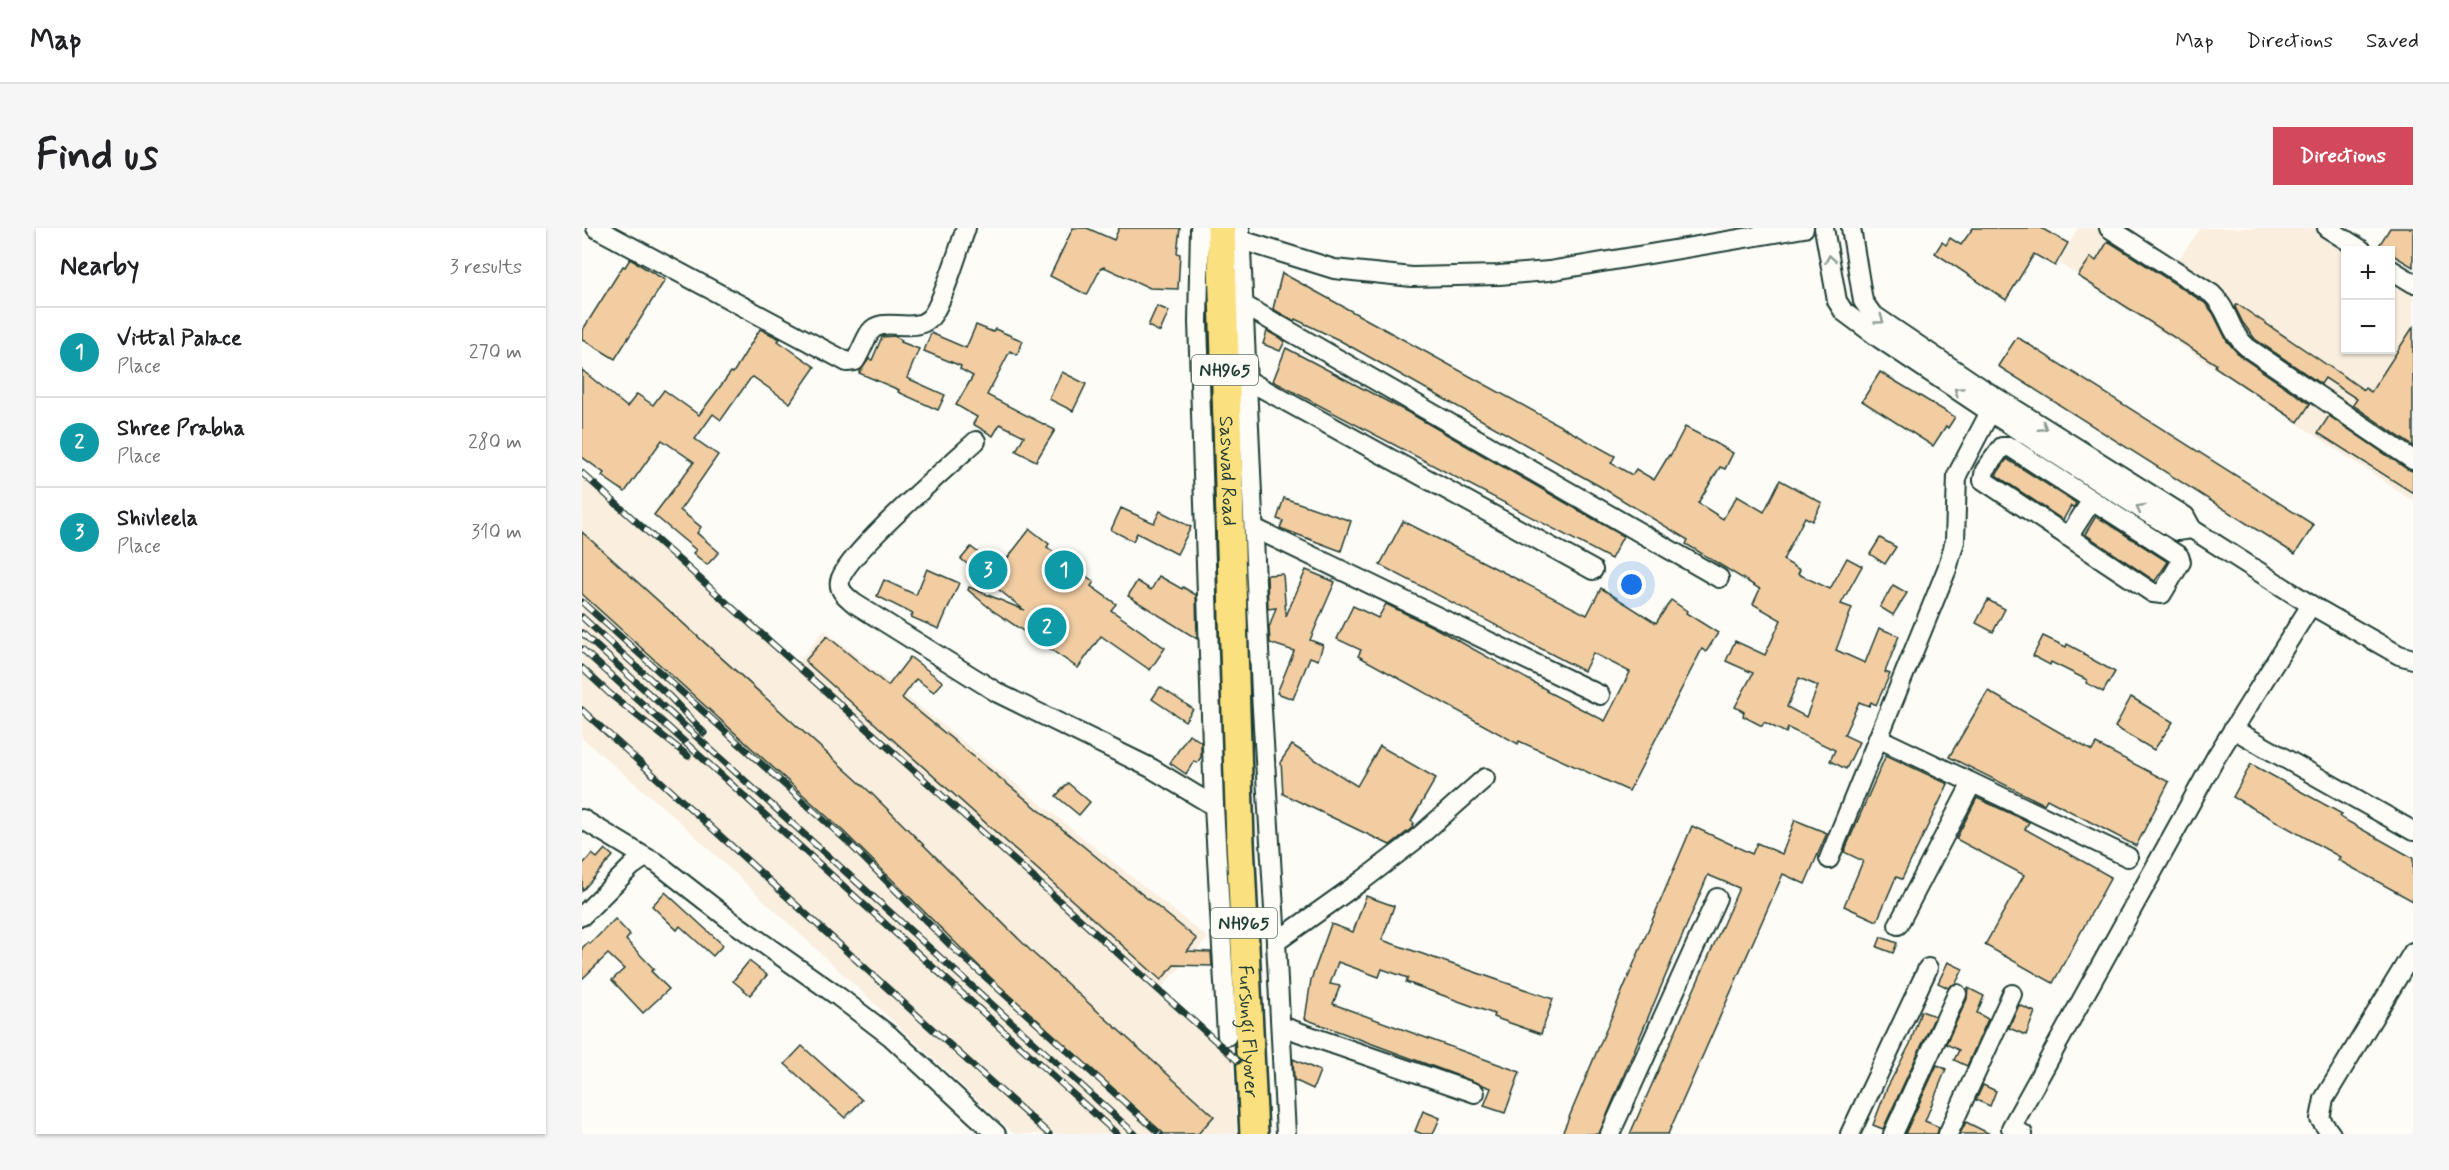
<!DOCTYPE html>
<html lang="en">
<head>
<meta charset="utf-8">
<style>
  body { margin:0; font-family:Mynerve,sans-serif; background:#f6f6f6; color:#202124 }
  .controls { position:absolute; right:18px; top:18px; display:grid; overflow:hidden; border-radius:0px; box-shadow:0 2px 4px #0004 }
  .controls button { width:54px; height:54px; display:grid; place-items:center; padding:0; border:0; border-bottom:2px solid #e0e0e0; background:#fff; color:#202124; font:30px sans-serif }
  .you { position:absolute; left:1050px; top:357px; width:21px; height:21px; margin:-15px; border:4px solid #fff; border-radius:50%; background:#1a73e8; box-shadow:0 0 0 9px #1a73e833 }
  .badge { display:grid; place-items:center; width:39px; height:39px; border-radius:50%; background:#d1495b; color:#fff; font-size:20px; font-weight:700 }
  .pin { position:absolute; translate:-50% -50%; border:3px solid #fff; box-shadow:0 2px 6px #0006 }
  .list { margin:0; padding:0; list-style:none }
  h2 { display:flex; justify-content:space-between; align-items:center; height:78px; margin:0; padding:0 24px; font-size:26px }
  h2 small { font-size:20px; font-weight:400; color:#757577 }
  .list li { display:grid; grid-template-columns:39px 1fr auto; gap:18px; align-items:center; box-sizing:border-box; height:90px; padding:0 24px; border-top:2px solid #e0e0e0 }
  .list b { display:block; font-size:22px; white-space:nowrap }
  .list p { margin:0; font-size:20px; white-space:nowrap; color:#757577 }
  .list em { font-size:20px; font-style:normal; color:#757577 }
  .map { position:relative; flex:none; width:1831px; height:906px; overflow:hidden; border-radius:0px }
  header { display:flex; align-items:center; gap:36px; box-sizing:border-box; height:84px; padding:0 30px; background:#fff; border-bottom:2px solid #e0e0e0 }
  header strong { font-size:28px }
  nav { display:flex; gap:33px; margin-inline-start:auto; font-size:21px }
  .intro { display:flex; align-items:center; justify-content:space-between; box-sizing:border-box; height:144px; padding:0 36px }
  h1 { margin:0; font-size:42px }
  .button { padding:15px 27px; border-radius:0px; background:#d1495b; color:#fff; font-size:21px; font-weight:700 }
  main { display:flex; gap:36px; padding:0 36px }
  aside { flex:1; background:#fff; border-radius:0px; box-shadow:0 2px 4px #0004 }
  .map>svg:first-child { display:block }
  .built { fill:#faeede }
  .building { fill:#f2cda2; stroke:#1f3d34; stroke-width:1.5; fill-rule:evenodd }
  .lines { fill:none; stroke-linecap:round; stroke-linejoin:round }
  .minor-casing { stroke:#1f3d34; stroke-width:22 }
  .highway-casing { stroke:#1f3d34; stroke-width:32 }
  .minor { stroke:#fdfcf7; stroke-width:18 }
  .highway { stroke:#fbe080; stroke-width:27 }
  .rail-casing { stroke:#1f3d34; stroke-width:7 }
  .rail { stroke:#fdfcf7; stroke-width:4.5; stroke-dasharray:14; stroke-linecap:butt }
  .oneway { stroke:#8e9c96 }
  .labels { text-anchor:middle; stroke-width:4.5; stroke-linejoin:round; paint-order:stroke }
  .shield { fill:#fdfcf7; stroke:#62766e; stroke-width:1.5 }
  .shield-label { font-size:18px; font-weight:bold; fill:#1f3d34 }
  .street-label { font-size:20px; fill:#1f3d34; stroke:#fdfcf7 }
</style>
</head>
<body>
<header>
<strong>Map</strong>
<nav><a>Map</a><a>Directions</a><a>Saved</a></nav>
</header>
<div class="intro"><h1>Find us</h1><a class="button">Directions</a></div>
<main>
<aside>
<h2>Nearby<small>3 results</small></h2>
<ul class="list">
<li><span class="badge" style="background:#0f9aa8">1</span><div><b>Vittal Palace</b><p>Place</p></div><em>270 m</em></li>
<li><span class="badge" style="background:#0f9aa8">2</span><div><b>Shree Prabha</b><p>Place</p></div><em>280 m</em></li>
<li><span class="badge" style="background:#0f9aa8">3</span><div><b>Shivleela</b><p>Place</p></div><em>310 m</em></li>
</ul>
</aside>
<div class="map">
<svg width="1831" height="906" viewBox="0 0 1831 906">
  <rect width="100%" height="100%" fill="#fdfcf7"/>
  <filter id="ink" filterUnits="userSpaceOnUse"><feTurbulence type="fractalNoise" baseFrequency=".0167" numOctaves="2"/><feDisplacementMap in="SourceGraphic" scale="12" xChannelSelector="R" yChannelSelector="G"/><feConvolveMatrix kernelMatrix="1 2 1 2 8 2 1 2 1" color-interpolation-filters="sRGB"/></filter>
  <g filter="url(#ink)">
    <!-- built -->
    <g class="built">
      <path d="M1496,0H1545L1596,32L1619,0H1739L1774,22H1764V122H1808L1809,45L1831,59V273L1477,35Z"/>
      <path d="M0,241L214,438L242,402L626,710L579,760L651,832L655,906H432L96,592L0,510Z"/>
    </g>
    <!-- building -->
    <g class="building">
      <path d="M491,0H505L532,12L537,0H598L595,25L598,26L596,61L568,60L522,39L519,40L505,67L468,48Z"/>
      <path d="M1391,0H1459L1486,15L1473,38L1452,26L1424,72L1353,25L1360,14L1364,17L1368,10L1379,17Z"/>
      <path d="M1808,0H1831V39L1809,26V22L1796,19Z"/>
      <path d="M1526,13L1623,75L1631,85L1645,113L1658,128L1728,176L1716,194L1633,139L1634,136L1496,48L1509,29L1514,33Z"/>
      <path d="M48,31L83,52L33,131L0,111V103L41,38L43,39Z"/>
      <path d="M700,45L1033,228L1029,235L1050,247L1054,241L1072,252L1087,227L1088,228L1103,199L1132,214L1151,225L1143,241L1138,239L1116,275L1141,291L1155,268L1182,284L1198,252L1240,275L1230,293L1223,289L1201,332L1218,342L1216,346L1248,361L1265,330L1280,338L1259,376L1270,380L1254,422L1283,435L1297,400L1317,408L1303,444L1308,446L1294,477L1289,474L1287,478L1277,474L1262,507L1277,514L1264,541L1248,533L1253,522L1206,500L1204,505L1182,494L1180,498L1161,488L1162,484L1153,479L1171,445L1144,433L1153,413L1183,427L1199,392L1171,376L1178,361L1104,316L1106,312L1019,259L757,112L713,91L712,93L691,81ZM1217,450L1236,458L1224,489L1205,479Z"/>
      <path d="M1655,76L1782,162L1783,160L1789,164L1831,99V218L1771,177L1775,171L1743,150L1739,156L1673,111L1661,95L1653,79Z"/>
      <path d="M575,78L587,83L578,104L566,98Z"/>
      <path d="M394,97L411,104L413,101L441,113L435,127L428,123L405,167L473,202L454,233L434,223L442,208L418,196L411,208L391,196L395,189L374,177L391,148L378,141L379,138L342,123L349,105L384,120Z"/>
      <path d="M178,101L198,111L196,113L233,139L208,175L171,149L168,151L139,192L131,186L113,211L136,227L98,282L119,299L115,305L137,324L125,337L111,325L114,322L72,287L112,234L80,212L43,264L20,248L22,245L0,229V142L45,179L55,166L71,177L82,162L117,187L149,144L151,145Z"/>
      <path d="M685,103L703,113L698,123L681,116Z"/>
      <path d="M312,108L320,112L319,114L337,121L325,150L363,167L356,182L316,164L317,162L277,145L287,131L290,132L300,109Z"/>
      <path d="M1435,109L1732,297L1713,326L1416,138Z"/>
      <path d="M704,120L831,187L1041,308L1029,331L691,153Z"/>
      <path d="M480,144L504,156L491,183L467,171Z"/>
      <path d="M1298,144L1373,189L1366,200L1364,198L1351,218L1280,173Z"/>
      <path d="M1747,188L1825,241L1831,243V265L1736,205Z"/>
      <path d="M1425,231L1494,275L1492,279L1489,278L1481,292L1414,247Z"/>
      <path d="M702,270L769,293L759,323L698,300L701,293L695,291Z"/>
      <path d="M539,280L572,295L578,283L609,299L595,326L555,305L551,313L529,302Z"/>
      <path d="M1514,288L1586,334L1573,353L1503,306Z"/>
      <path d="M821,293L1005,387L1019,360L1074,395L1089,372L1105,383L1104,385L1136,405L1124,424L1120,421L1047,563L937,513L936,516L776,428L779,422L755,411L771,378L796,390L804,376L855,401L965,462L964,463L1023,493L1048,444L1011,425L1002,443L798,337Z"/>
      <path d="M448,301L467,316L465,319L512,354L509,358L534,376L529,382L583,420L568,442L519,408L496,440L410,382L386,362L387,359L442,382L379,331L389,319L417,341Z"/>
      <path d="M0,304L288,564L452,726L632,888L616,906H582L412,753L262,604L0,366Z"/>
      <path d="M1298,310L1314,319L1303,336L1288,326Z"/>
      <path d="M345,341L377,355L357,401L329,389L331,386L295,368L302,352L334,367Z"/>
      <path d="M724,342L753,354L728,412L741,417L736,432L728,429L711,471L695,465L712,423L688,415L687,400L694,380L686,381L685,347L701,346L704,388Z"/>
      <path d="M577,348L600,361L601,359L614,367L615,411L546,368L555,353L569,362Z"/>
      <path d="M1311,357L1325,365L1311,387L1298,379Z"/>
      <path d="M1406,372L1423,381L1411,404L1394,395Z"/>
      <path d="M245,408L306,458L328,429L361,454L352,464L334,451L320,470L615,711L605,723L629,724L630,738L592,737L579,752L223,433Z"/>
      <path d="M1461,408L1484,419L1485,416L1502,425V427L1533,444L1521,464L1504,455L1505,452L1469,434L1468,437L1451,428Z"/>
      <path d="M578,459L611,481L603,493L570,471Z"/>
      <path d="M1406,463L1510,523L1514,516L1587,554L1554,618L1465,571L1462,576L1367,529Z"/>
      <path d="M1549,469L1591,494L1572,522L1533,499Z"/>
      <path d="M607,506L619,514V529L615,535L612,533L604,546L588,535Z"/>
      <path d="M710,517L775,558L798,518L854,550L829,593L832,595L830,600L808,617L701,566L699,533Z"/>
      <path d="M1304,527L1366,556L1320,651L1314,649L1295,693L1262,678L1281,633L1262,624Z"/>
      <path d="M1669,536L1760,586L1758,589L1831,630V673L1756,632L1758,629L1651,569Z"/>
      <path d="M486,555L508,574L497,587L474,568Z"/>
      <path d="M1395,570L1447,594L1443,601L1529,649L1471,755L1403,717L1442,647L1374,611Z"/>
      <path d="M1213,592L1245,605L1223,656L1201,646L1086,906H1048L1157,660L1126,647L1017,906H980L1110,598L1170,626L1175,615L1200,626Z"/>
      <path d="M23,621L31,628L0,663V637L10,626L15,630Z"/>
      <path d="M83,664L141,717L131,728L98,698L95,702L70,678Z"/>
      <path d="M784,668L812,678L800,712L971,771L959,806L911,789L912,786L824,754L826,750L800,741L797,749L756,734L748,756L758,758L751,776L938,844L923,885L902,878L909,860L723,791L729,752L749,696L771,704Z"/>
      <path d="M33,691L48,707L44,712L72,741L69,743L87,761L61,785L30,752L42,741L26,726L0,751V720L6,714L8,716Z"/>
      <path d="M1299,709L1315,715L1311,725L1295,719Z"/>
      <path d="M167,733L185,747L168,767L151,753Z"/>
      <path d="M1366,734L1381,741L1374,755L1366,760L1356,755Z"/>
      <path d="M1386,760L1402,768L1395,785L1406,791L1385,838L1372,832L1377,822L1364,816L1385,771Z"/>
      <path d="M1437,777L1453,784L1444,807L1427,800Z"/>
      <path d="M1339,783L1353,788L1301,901L1291,897L1305,860L1328,816Z"/>
      <path d="M220,818L280,872L263,890L203,836Z"/>
      <path d="M711,831L738,843L731,861L712,852Z"/>
      <path d="M1355,837L1364,841L1343,893L1357,899L1355,906H1323Z"/>
      <path d="M1401,857L1414,863L1408,878L1394,872Z"/>
      <path d="M841,883L858,890L851,906H840L833,903Z"/>
      <path d="M1384,894L1408,906H1378Z"/>
    </g>
    <g class="lines">
      <!-- minor casing -->
      <g class="minor-casing">
        <g id="minor">
          <path d="M14,0L265,134L273,133C279,124 282,113 288,104C300,87 331,107 348,90C359,80 378,17 384,0"/>
          <path d="M618,0L616,94L632,578L645,808"/>
          <path d="M658,0L679,465L694,714"/>
          <path d="M1242,0L1255,73L1262,84L1297,110L1408,184L1551,276L1595,303L1610,301"/>
          <path d="M1269,0L1281,73L1290,86L1401,161L1603,288L1610,301L1729,377L1634,529L1429,900L1441,906"/>
          <path d="M1527,0L1630,66C1648,83 1646,103 1666,120L1831,232"/>
          <path d="M1745,0L1780,22"/>
          <path d="M659,12L752,41L830,49L917,47L967,43L1222,0"/>
          <path d="M1808,41L1831,55"/>
          <path d="M662,77L1137,350"/>
          <path d="M665,152L1011,342"/>
          <path d="M394,213C370,235 261,329 258,353C256,363 265,369 272,375L416,465L569,540L632,578"/>
          <path d="M672,300L1018,467"/>
          <path d="M1486,309L1510,272L1597,328L1599,334L1580,366L1571,365L1401,252L1403,242L1420,219H1428L1510,272"/>
          <path d="M1729,377L1817,427L1831,431"/>
          <path d="M1651,501L1831,603"/>
          <path d="M1296,510L1546,629"/>
          <path d="M0,591L63,629"/>
          <path d="M1247,631L1365,341L1373,313L1375,247L1408,184"/>
          <path d="M0,688L50,638L63,629L75,635L148,692L257,769L308,808L414,906"/>
          <path d="M1316,697L1390,555"/>
          <path d="M699,798L893,865"/>
          <path d="M704,906L694,714L781,652L832,613L903,550"/>
          <path d="M1028,906L1135,670"/>
          <path d="M1268,906L1346,740"/>
          <path d="M1311,906L1375,766"/>
          <path d="M1366,906L1430,766"/>
          <path d="M1749,906L1738,891L1742,871L1831,724"/>
        </g>
      </g>
      <!-- highway casing -->
      <g class="highway-casing">
        <g id="highway">
          <path id="s1" d="M639,0L658,614L672,906"/>
        </g>
      </g>
      <!-- minor -->
      <use href="#minor" class="minor"/>
      <!-- highway -->
      <use href="#highway" class="highway"/>
      <!-- rail casing -->
      <g class="rail-casing">
        <g id="rail">
          <path d="M0,245L656,833"/>
          <path d="M0,374L265,613L368,717L578,906"/>
          <path d="M0,389L87,468L122,505"/>
          <path d="M0,405L553,906"/>
          <path d="M0,421L535,906"/>
          <path d="M0,440L28,466L106,528"/>
          <path d="M0,482C156,623 310,766 467,906"/>
        </g>
      </g>
      <!-- rail -->
      <use href="#rail" class="rail"/>
    </g>
    <!-- one-way arrows -->
    <defs><path id="oneway-chevron" d="M-2-3.5L2.5 0L-2 3.5" fill="none" stroke-width="1.6" stroke-linecap="round" stroke-linejoin="round" transform="scale(1.5)"/></defs>
    <g class="oneway">
      <use href="#oneway-chevron" transform="translate(1248 31) rotate(-100)"/>
      <use href="#oneway-chevron" transform="translate(1298 92) rotate(36)"/>
      <use href="#oneway-chevron" transform="translate(1376 163) rotate(-146)"/>
      <use href="#oneway-chevron" transform="translate(1461 199) rotate(32)"/>
      <use href="#oneway-chevron" transform="translate(1558 280) rotate(-149)"/>
    </g>
  </g>
  <g class="labels">
    <!-- shield labels -->
    <g class="shield">
      <rect x="610" y="127" width="66" height="30" rx="4.5"/>
      <rect x="629" y="680" width="66" height="30" rx="4.5"/>
    </g>
    <g class="shield-label">
      <text x="643" y="148">NH965</text>
      <text x="662" y="701">NH965</text>
    </g>
    <!-- street labels -->
    <g class="street-label">
      <text dy="7" stroke="none"><textPath href="#s1" startOffset="243">Saswad Road</textPath></text>
      <text dy="7" stroke="none"><textPath href="#s1" startOffset="804">Fursungi Flyover</textPath></text>
    </g>
  </g>
</svg>
<div class="controls">
<button>+</button>
<button>−</button>
</div>
<div class="you"></div>
<div class="pin badge" style="left:482px;top:342px;background:#0f9aa8">1</div>
<div class="pin badge" style="left:465px;top:399px;background:#0f9aa8">2</div>
<div class="pin badge" style="left:406px;top:342px;background:#0f9aa8">3</div>
</div>
</main>
</body>
</html>
